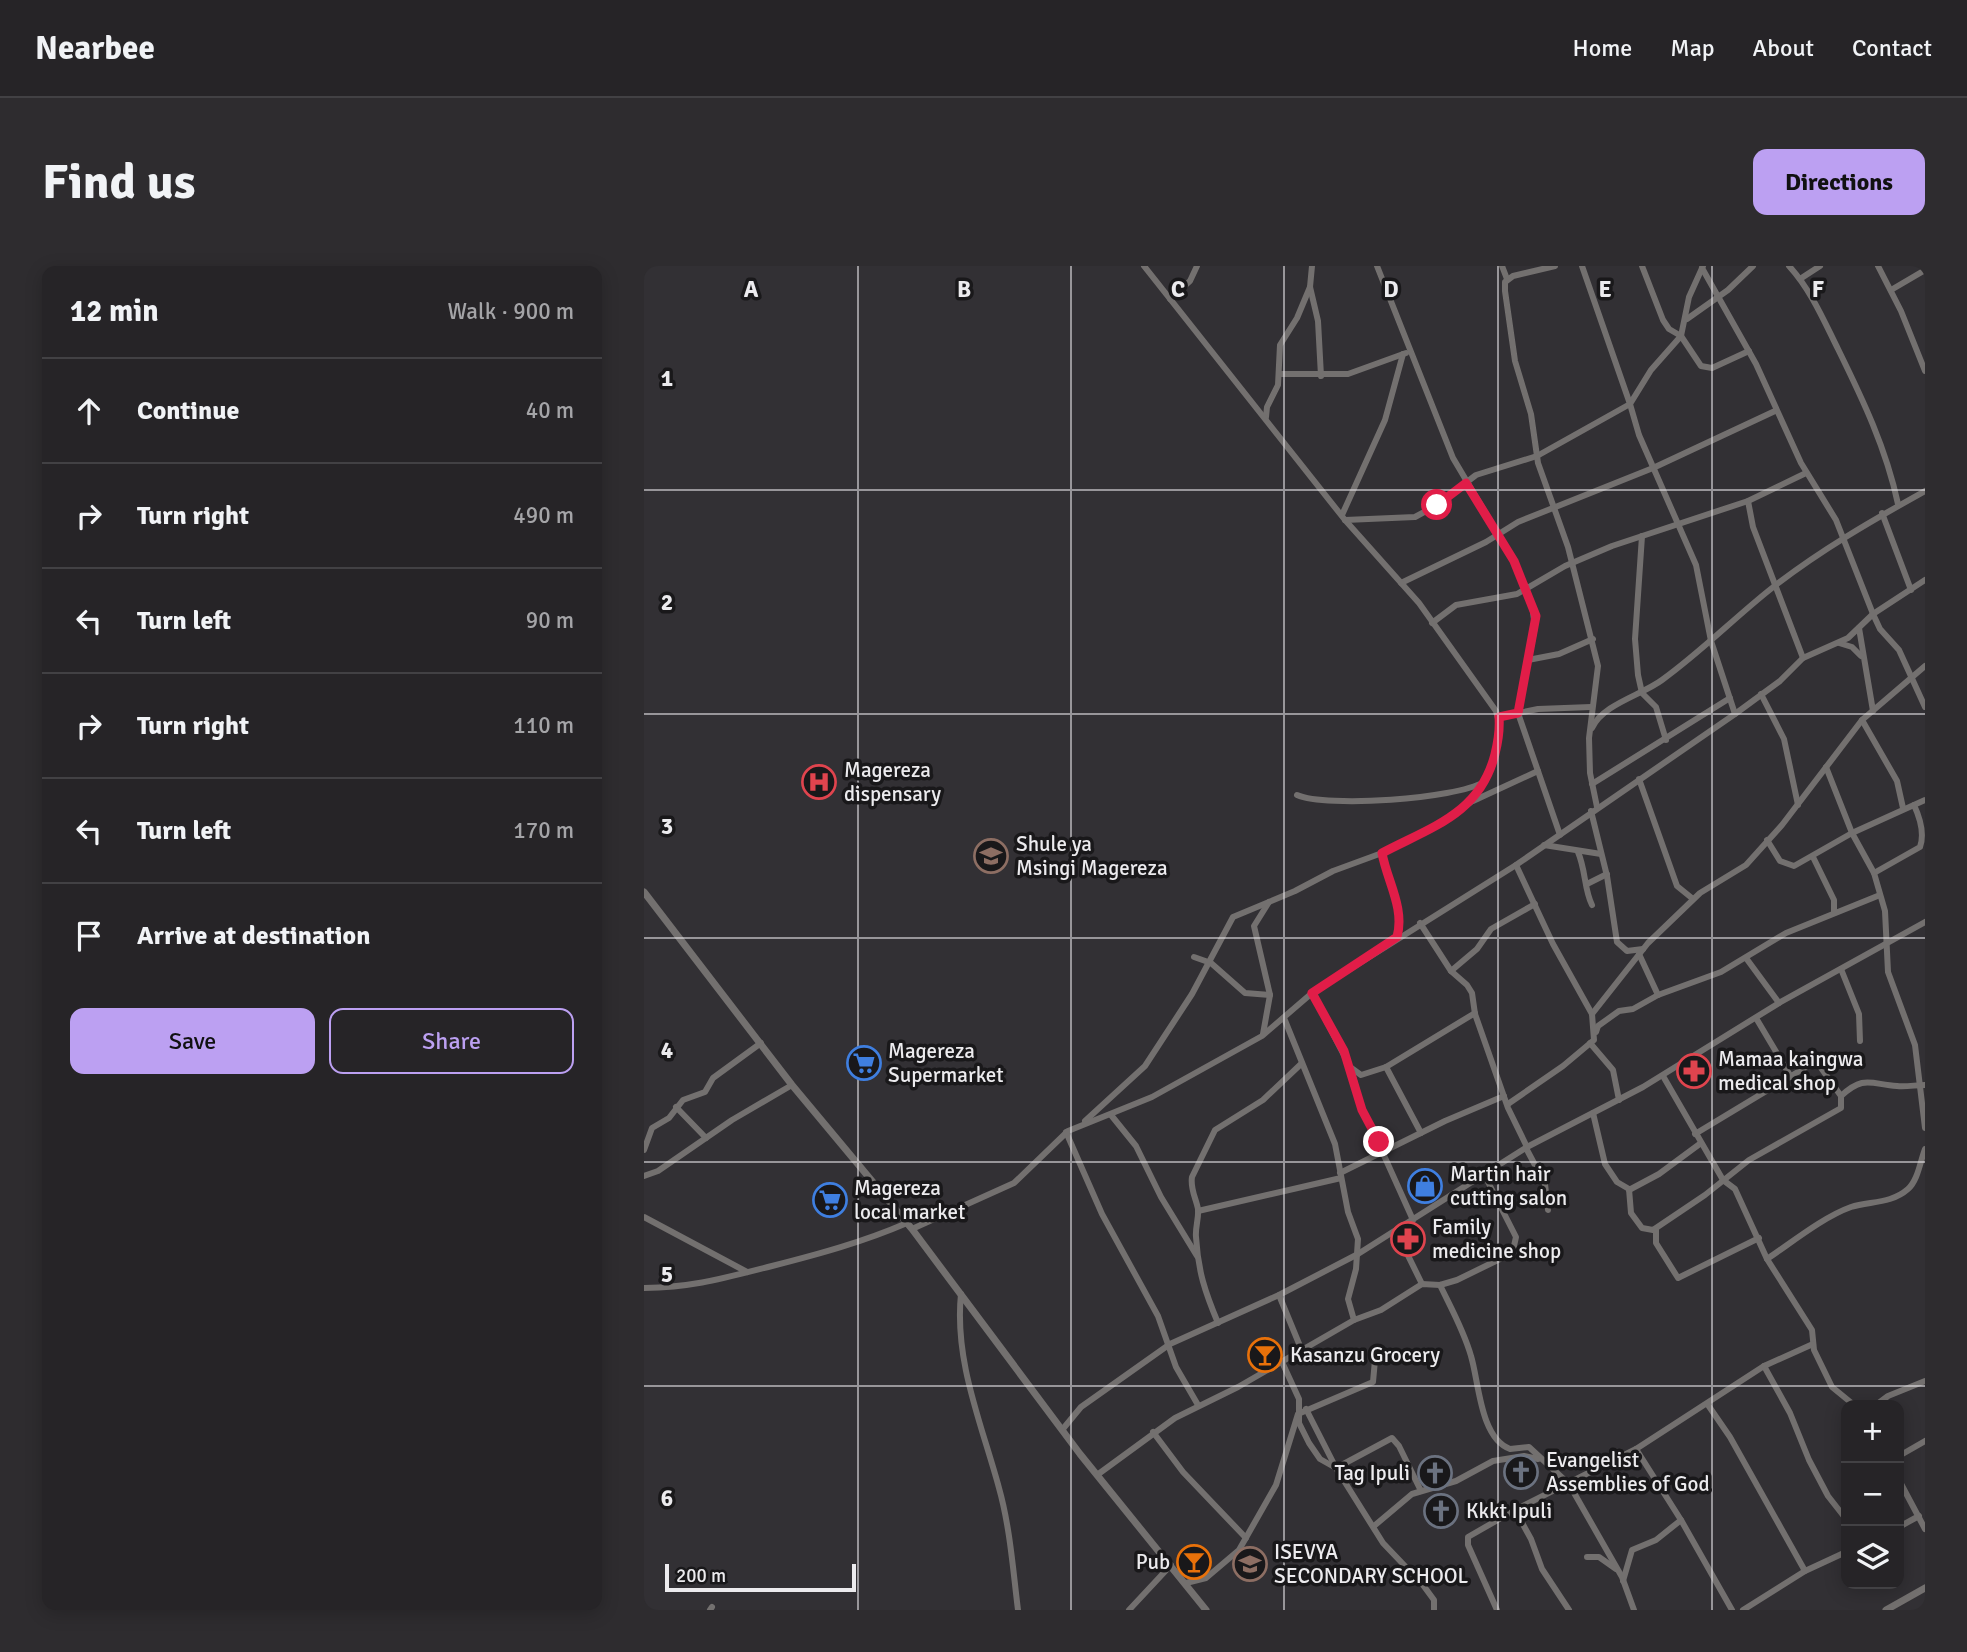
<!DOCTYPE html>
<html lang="en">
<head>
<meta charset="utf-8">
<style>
  body { margin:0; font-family:Signika,sans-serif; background:#2e2c2f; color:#f1f3f6 }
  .controls { position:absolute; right:21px; bottom:21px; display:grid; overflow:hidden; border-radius:14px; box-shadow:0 4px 18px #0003 }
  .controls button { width:63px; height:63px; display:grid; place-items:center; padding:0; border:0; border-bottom:2px solid #424144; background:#262427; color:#f1f3f6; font:35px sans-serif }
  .scale { position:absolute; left:21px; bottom:18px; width:191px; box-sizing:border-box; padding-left:7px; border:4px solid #ecebee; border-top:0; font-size:19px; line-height:24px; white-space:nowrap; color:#ecebee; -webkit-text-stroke:5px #19181a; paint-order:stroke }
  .stop { position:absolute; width:21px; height:21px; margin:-16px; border:5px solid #e11d48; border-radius:50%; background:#fff }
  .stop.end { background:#e11d48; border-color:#fff; box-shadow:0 2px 7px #0008 }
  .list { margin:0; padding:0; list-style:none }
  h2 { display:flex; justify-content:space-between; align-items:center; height:91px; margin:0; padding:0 28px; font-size:30px }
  h2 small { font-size:23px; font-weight:400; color:#a4a4a7 }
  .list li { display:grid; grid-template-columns:46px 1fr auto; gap:21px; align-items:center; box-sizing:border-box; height:105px; padding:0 28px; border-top:2px solid #424144 }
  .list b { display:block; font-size:26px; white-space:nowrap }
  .list em { font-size:23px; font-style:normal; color:#a4a4a7 }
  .actions { display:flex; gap:14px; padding:21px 28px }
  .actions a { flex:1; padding:16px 0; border:2px solid #bca0f2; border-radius:14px; text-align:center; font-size:24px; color:#bca0f2 }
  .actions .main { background:#bca0f2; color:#111 }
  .icon { flex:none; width:38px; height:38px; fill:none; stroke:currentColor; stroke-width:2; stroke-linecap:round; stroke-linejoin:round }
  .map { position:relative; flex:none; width:1281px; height:1344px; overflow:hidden; border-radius:14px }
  header { display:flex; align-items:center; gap:42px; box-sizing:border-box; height:98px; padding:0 35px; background:#262427; border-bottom:2px solid #424144 }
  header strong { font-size:33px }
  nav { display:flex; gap:38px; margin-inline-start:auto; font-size:24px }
  .intro { display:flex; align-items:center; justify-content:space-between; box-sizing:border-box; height:168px; padding:0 42px }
  h1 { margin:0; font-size:49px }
  .button { padding:18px 32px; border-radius:14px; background:#bca0f2; color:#111; font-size:24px; font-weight:700 }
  main { display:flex; gap:42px; padding:0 42px }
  aside { flex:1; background:#262427; border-radius:14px; box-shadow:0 4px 18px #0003 }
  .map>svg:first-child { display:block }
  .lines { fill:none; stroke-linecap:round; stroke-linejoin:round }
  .minor { stroke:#73706f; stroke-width:6 }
  .tertiary { stroke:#73706f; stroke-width:7 }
  .route { stroke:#e11d48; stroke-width:9 }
  .grid { fill:none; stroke:#ecebee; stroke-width:2; stroke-opacity:0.55 }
  .labels { text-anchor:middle; stroke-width:7; stroke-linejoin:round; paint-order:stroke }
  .poi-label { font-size:21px; fill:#ecebee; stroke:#19181a; text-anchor:start }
  .grid-label { font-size:23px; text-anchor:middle; font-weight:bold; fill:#ecebee; stroke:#19181a; stroke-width:7; stroke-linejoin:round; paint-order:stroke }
</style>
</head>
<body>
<header>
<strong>Nearbee</strong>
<nav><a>Home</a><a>Map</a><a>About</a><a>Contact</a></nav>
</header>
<div class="intro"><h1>Find us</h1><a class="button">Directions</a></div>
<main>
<aside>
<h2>12 min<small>Walk · 900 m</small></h2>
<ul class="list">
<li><svg class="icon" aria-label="ahead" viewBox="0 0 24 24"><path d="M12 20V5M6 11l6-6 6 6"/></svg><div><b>Continue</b></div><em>40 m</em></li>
<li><svg class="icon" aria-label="right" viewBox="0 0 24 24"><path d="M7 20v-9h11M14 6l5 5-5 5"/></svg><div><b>Turn right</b></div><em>490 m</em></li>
<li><svg class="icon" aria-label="left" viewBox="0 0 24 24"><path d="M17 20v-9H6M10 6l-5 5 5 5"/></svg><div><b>Turn left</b></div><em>90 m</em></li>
<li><svg class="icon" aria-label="right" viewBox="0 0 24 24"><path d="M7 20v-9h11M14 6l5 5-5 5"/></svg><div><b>Turn right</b></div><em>110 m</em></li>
<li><svg class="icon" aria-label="left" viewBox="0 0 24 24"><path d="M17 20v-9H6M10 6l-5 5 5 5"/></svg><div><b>Turn left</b></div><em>170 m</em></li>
<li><svg class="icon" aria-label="arrive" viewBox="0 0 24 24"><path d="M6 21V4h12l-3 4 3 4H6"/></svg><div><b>Arrive at destination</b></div></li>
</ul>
<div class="actions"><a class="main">Save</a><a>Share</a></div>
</aside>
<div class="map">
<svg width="1281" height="1344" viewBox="0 0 1281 1344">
  <rect width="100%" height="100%" fill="#323034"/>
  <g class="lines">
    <!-- minor -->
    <g class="minor">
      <path d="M668,0L666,21L674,55L677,110"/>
      <path d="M733,0L809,192L870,295L888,339L891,361L874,447L916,569"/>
      <path d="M858,0L863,13"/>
      <path d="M911,0L869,10L861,16V25L871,95L887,148L894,197L924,281L954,400L945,472L946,507L953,541"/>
      <path d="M998,0L1019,54L1025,63L1037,70L1057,100L1068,102L1105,85"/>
      <path d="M1059,0L1045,31L1037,70L1007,104L986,138L995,169L1052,299L1067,375L1091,448"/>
      <path d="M1145,0C1167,24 1180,55 1194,83C1219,134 1242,182 1254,238"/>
      <path d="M1234,0L1257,45L1281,105"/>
      <path d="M1058,2L1112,98L1157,197L1192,254L1229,348L1236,363L1255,384L1281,441"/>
      <path d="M1156,13L1176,0"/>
      <path d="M1247,24L1281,4"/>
      <path d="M526,33L546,15L553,0"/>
      <path d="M1043,53L1084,24L1109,0"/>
      <path d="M635,108H704L762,87"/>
      <path d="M622,151L623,141L634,119L636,79L653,52L666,21"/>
      <path d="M1104,235L1109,261L1159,392"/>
      <path d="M1238,247L1267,324"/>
      <path d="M698,249L741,154L759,88"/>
      <path d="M701,254L771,251L793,239L832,209L893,190L986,138L938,0"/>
      <path d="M998,270L991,373L994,409L998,427L1012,441L1022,474"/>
      <path d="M757,317L842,276L874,256L1009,202L1131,145"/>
      <path d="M788,357L812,339L873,328L921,300L968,280L1104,235L1162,207"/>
      <path d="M1215,362L1229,445"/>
      <path d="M1195,377L1208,381L1217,390"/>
      <path d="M884,394L915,388L949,373"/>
      <path d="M1117,428L1140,473L1154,539"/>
      <path d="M855,451L894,443L947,441"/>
      <path d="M1218,454L1253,515L1259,542"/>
      <path d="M948,462C959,438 998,429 1018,414C1057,386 1090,352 1128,322C1175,285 1229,254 1281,225"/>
      <path d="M1182,501L1208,567L1230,607L1241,645L1244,706L1271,779L1281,862"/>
      <path d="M995,513L1033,620L1049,633"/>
      <path d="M948,518L1086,432"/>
      <path d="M653,529C683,542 811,533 840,516"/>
      <path d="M829,535L894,505"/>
      <path d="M947,545L963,610L973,676L983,685L999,683"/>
      <path d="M1123,574L1136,595L1150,600L1208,567L1281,534"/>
      <path d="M900,579L957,588"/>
      <path d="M934,586C942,605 940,623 948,639"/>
      <path d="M738,587C743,615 761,642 753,671"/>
      <path d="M1169,591L1190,634V647"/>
      <path d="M872,599L909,678L948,748"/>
      <path d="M1230,607L1276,581C1281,567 1276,552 1270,539"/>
      <path d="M943,618L963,608"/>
      <path d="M776,657L807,705L823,719L828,727L831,748L864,842L883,881"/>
      <path d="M995,688L1014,729"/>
      <path d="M550,691L567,697L601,727L626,729"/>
      <path d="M1102,692L1135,737"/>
      <path d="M1197,703L1215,748L1216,775"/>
      <path d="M807,705L833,683L847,663L891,638"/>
      <path d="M668,727L706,801L717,809L742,801L831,747"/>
      <path d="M640,752L691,878L704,946L714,973L712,1003L704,1033L710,1054"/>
      <path d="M1112,752L1147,811"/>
      <path d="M952,766L954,760L975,745L989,743L1014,729L1077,706L1142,667L1236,629"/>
      <path d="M619,768L626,729L610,660L625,636"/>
      <path d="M946,777L969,804L975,834"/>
      <path d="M742,801L777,867"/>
      <path d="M707,803L718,844L741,884"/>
      <path d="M1019,810L1079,914L1091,923L1123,993L1168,1064L1170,1084L1188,1121L1210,1139"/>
      <path d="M864,838L919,800L950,774L948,748L1004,677L1056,627L1102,599L1138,559L1218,454L1281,400"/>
      <path d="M32,841L62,872"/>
      <path d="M949,847L961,898L973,916L985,923L987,947L998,962L1009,964L1061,929L1105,894L1197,842V830C1220,809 1226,818 1253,820C1262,821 1272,819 1281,819"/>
      <path d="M467,849L492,880L517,931L553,990"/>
      <path d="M441,855L501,800L548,728L589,651L651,625L689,605L738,587L799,556L827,536L848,501L856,460L852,445L775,337L701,254L500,0"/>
      <path d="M422,866L458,948L514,1050L532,1101L554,1139"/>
      <path d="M1051,868L1167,798L1175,799L1197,830"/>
      <path d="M882,882L901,918L904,944"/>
      <path d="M0,884L8,862L25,852L39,834L61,826L69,812L117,777"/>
      <path d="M738,885L769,954"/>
      <path d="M696,907L801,855L860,830"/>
      <path d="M0,910L14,905L88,854L148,819"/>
      <path d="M985,924L1015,908L1057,877"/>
      <path d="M554,945L697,912"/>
      <path d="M0,951L103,1006"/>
      <path d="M268,963L370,917L424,865L508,831L618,770L668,727L872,599L1091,448L1136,415L1159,392L1204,372L1229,348L1281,314"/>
      <path d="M1012,963V977L1034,1012L1115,972"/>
      <path d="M752,965L778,1018"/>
      <path d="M1123,993C1147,977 1179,951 1207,941C1226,935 1247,938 1264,923C1274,914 1276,896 1281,883"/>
      <path d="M796,1019C807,1042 820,1065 827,1090C835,1116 836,1172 866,1183L885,1181L925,1218L978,1311L990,1344"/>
      <path d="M0,1022C51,1021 80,1012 128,1000C175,988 219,976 263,957"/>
      <path d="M317,1028C310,1095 338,1159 355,1222C366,1261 369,1304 374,1344"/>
      <path d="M635,1029L658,1085"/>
      <path d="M574,1057C561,1026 554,1005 552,971C551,962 555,952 554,943C552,932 546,923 548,911L571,864L619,834L657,798"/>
      <path d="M638,1096L655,1133V1157L665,1177L676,1193L692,1202L739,1277L779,1319L790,1334V1344"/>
      <path d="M1120,1100L1146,1147L1165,1194L1184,1230L1202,1253"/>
      <path d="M1064,1139L1086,1171L1161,1305"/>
      <path d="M1232,1139L1244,1130L1281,1115"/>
      <path d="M662,1143L692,1202L748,1172L755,1180L777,1225"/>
      <path d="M418,1164L437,1141L526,1078L635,1029L714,988L883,881L999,821L1135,737L1281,656"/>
      <path d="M509,1166L539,1206L602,1272"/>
      <path d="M992,1183L1037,1254L1088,1344"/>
      <path d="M1255,1190L1281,1175"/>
      <path d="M453,1209L531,1152L594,1121L710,1054L737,1044L778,1018L796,1019L813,1014L856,993L870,980L872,971L840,908"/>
      <path d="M1255,1214L1281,1263"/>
      <path d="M871,1244L887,1273L898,1303L925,1344"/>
      <path d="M730,1260L768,1228L812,1215L849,1195L880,1190L894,1193"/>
      <path d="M1255,1261L1275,1250"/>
      <path d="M943,1291H955L972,1303"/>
      <path d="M979,1315L988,1284L1012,1274L1037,1254"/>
      <path d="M542,1317L562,1312L595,1284L632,1219L654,1148L729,1116L731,1094"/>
      <path d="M66,1344L68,1341"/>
      <path d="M485,1344L527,1299"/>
      <path d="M853,1344L824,1279V1271L871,1244L992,1183L1120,1100L1169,1078"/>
      <path d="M1099,1344L1161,1305L1202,1286"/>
    </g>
    <!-- tertiary -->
    <g class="tertiary">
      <path d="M0,626L148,819L268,963L436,1188L562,1344"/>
      <path d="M1242,1344L1281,1322"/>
    </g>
  </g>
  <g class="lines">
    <!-- route -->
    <path class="route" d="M735,876L718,844L700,785L668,727L753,671C761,642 743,615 738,587C787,561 836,548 851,488C854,476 856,464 855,451L874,447L892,350L870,295L822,217L793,239"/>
  </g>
  <!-- grid -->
  <path class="grid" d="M214,0V1344M427,0V1344M640,0V1344M854,0V1344M1068,0V1344M0,224H1281M0,448H1281M0,672H1281M0,896H1281M0,1120H1281"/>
  <!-- icons -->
  <defs>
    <g id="hospital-ring" transform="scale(1.75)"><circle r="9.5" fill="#19181a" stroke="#e0444e" stroke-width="1.5"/><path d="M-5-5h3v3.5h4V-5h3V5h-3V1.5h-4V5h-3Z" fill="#e0444e"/></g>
    <g id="school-ring" transform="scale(1.75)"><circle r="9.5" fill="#19181a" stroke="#8d6e63" stroke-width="1.5"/><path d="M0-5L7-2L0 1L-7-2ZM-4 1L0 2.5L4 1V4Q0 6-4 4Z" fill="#8d6e63"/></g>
    <g id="supermarket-ring" transform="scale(1.75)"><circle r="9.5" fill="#19181a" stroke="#3f7fe0" stroke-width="1.5"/><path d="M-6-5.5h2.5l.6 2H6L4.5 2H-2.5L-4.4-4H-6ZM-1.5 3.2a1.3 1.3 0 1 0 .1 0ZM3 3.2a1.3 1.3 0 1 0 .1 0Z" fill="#3f7fe0"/></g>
    <g id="pharmacy-ring" transform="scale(1.75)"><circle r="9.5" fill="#19181a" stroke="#e0444e" stroke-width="1.5"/><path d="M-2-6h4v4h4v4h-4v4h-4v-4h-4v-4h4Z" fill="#e0444e"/></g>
    <g id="shop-ring" transform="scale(1.75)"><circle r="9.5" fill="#19181a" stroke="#3f7fe0" stroke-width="1.5"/><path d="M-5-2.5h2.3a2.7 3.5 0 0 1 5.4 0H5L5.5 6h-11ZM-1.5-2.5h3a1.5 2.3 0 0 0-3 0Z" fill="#3f7fe0"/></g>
    <g id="bar-ring" transform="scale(1.75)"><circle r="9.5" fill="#19181a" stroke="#e8710a" stroke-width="1.5"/><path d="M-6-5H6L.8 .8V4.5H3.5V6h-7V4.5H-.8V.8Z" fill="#e8710a"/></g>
    <g id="church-ring" transform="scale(1.75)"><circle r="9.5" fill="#19181a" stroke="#6b7280" stroke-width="1.5"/><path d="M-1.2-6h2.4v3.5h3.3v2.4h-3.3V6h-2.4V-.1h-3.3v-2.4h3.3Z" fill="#6b7280"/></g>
  </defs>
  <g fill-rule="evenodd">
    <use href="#hospital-ring" x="175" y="516"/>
    <use href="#school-ring" x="347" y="590"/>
    <use href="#supermarket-ring" x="220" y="797"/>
    <use href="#pharmacy-ring" x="1050" y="805"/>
    <use href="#shop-ring" x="781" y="920"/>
    <use href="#supermarket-ring" x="186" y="934"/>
    <use href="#pharmacy-ring" x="764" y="973"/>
    <use href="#bar-ring" x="621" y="1089"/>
    <use href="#church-ring" x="877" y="1206"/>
    <use href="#church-ring" x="791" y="1207"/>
    <use href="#church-ring" x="797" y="1245"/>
    <use href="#bar-ring" x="550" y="1296"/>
    <use href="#school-ring" x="606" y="1298"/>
  </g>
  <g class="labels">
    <!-- poi labels -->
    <g class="poi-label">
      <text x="200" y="511">Magereza<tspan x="200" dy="24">dispensary</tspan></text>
      <text x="372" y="585">Shule ya<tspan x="372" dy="24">Msingi Magereza</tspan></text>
      <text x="244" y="792">Magereza<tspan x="244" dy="24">Supermarket</tspan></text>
      <text x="1074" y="800">Mamaa kaingwa<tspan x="1074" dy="24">medical shop</tspan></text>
      <text x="806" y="915">Martin hair<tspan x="806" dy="24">cutting salon</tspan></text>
      <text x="210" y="929">Magereza<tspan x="210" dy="24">local market</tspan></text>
      <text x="788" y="968">Family<tspan x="788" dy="24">medicine shop</tspan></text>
      <text x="646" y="1096">Kasanzu Grocery</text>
      <text x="902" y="1201">Evangelist<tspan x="902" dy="24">Assemblies of God</tspan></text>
      <text x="766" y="1214" text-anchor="end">Tag Ipuli</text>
      <text x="822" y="1252">Kkkt Ipuli</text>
      <text x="630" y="1293">ISEVYA<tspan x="630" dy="24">SECONDARY SCHOOL</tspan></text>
      <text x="526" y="1303" text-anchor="end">Pub</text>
    </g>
  </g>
  <g class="grid-label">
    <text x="107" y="31">A</text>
    <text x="320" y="31">B</text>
    <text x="534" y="31">C</text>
    <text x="747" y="31">D</text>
    <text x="961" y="31">E</text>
    <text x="1174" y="31">F</text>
    <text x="23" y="120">1</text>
    <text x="23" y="344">2</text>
    <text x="23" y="568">3</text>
    <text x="23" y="792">4</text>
    <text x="23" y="1016">5</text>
    <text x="23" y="1240">6</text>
  </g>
</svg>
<div class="controls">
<button>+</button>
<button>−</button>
<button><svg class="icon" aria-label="layers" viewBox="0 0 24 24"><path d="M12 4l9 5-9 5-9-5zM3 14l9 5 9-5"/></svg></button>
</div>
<div class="scale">200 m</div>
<div class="stop" style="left:793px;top:239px"></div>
<div class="stop end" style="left:735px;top:876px"></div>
</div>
</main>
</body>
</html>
